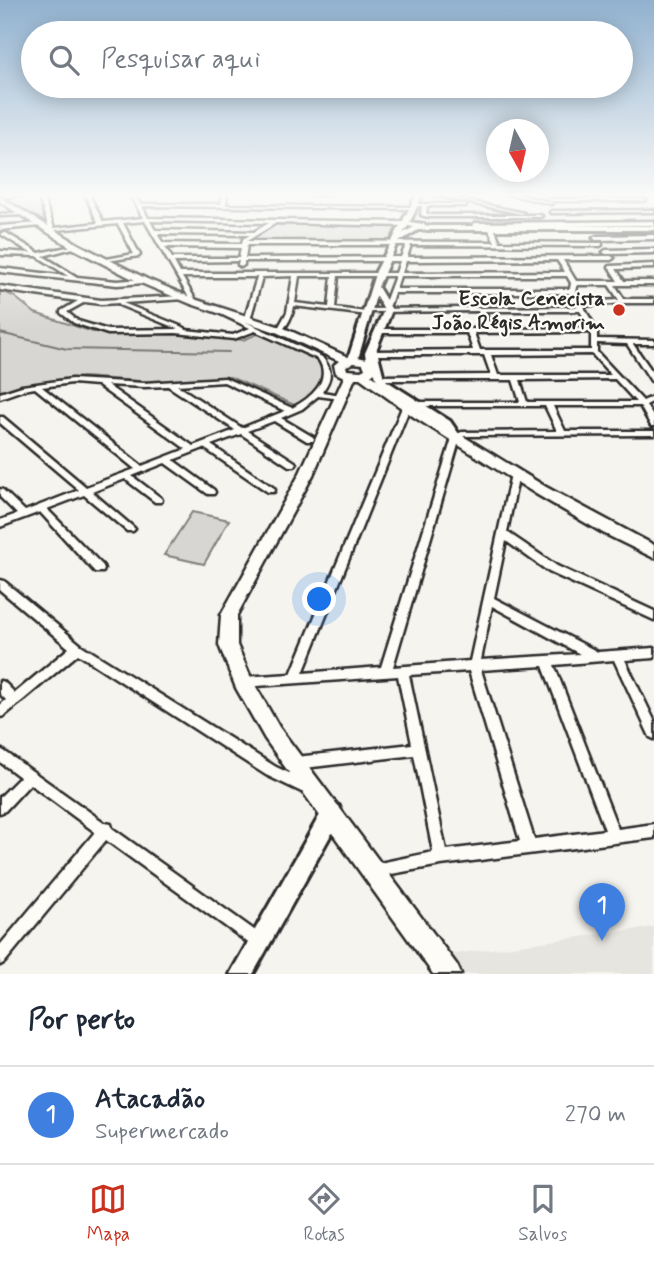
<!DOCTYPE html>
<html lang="pt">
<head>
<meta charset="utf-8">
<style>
  body { margin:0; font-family:Mynerve,sans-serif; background:#f2f2f3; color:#1f2937 }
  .compass { position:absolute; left:486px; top:119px; width:63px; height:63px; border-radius:50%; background:#fff; box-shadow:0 4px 18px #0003; rotate:172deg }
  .you { position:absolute; left:320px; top:600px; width:24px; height:24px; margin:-18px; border:5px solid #fff; border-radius:50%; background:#1a73e8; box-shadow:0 0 0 10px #1a73e833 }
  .badge { display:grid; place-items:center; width:46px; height:46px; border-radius:50%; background:#c8321e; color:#fff; font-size:23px; font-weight:700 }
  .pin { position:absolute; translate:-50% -58px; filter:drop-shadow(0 2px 4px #0008) }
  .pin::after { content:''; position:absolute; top:37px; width:24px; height:21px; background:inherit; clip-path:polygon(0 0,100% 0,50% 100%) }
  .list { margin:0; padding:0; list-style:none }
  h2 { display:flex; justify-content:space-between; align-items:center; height:91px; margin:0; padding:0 28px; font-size:30px }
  h2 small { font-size:23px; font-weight:400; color:#747a83 }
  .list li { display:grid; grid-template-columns:46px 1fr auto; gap:21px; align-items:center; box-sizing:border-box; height:98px; padding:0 28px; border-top:2px solid #e0e1e3 }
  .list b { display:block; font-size:26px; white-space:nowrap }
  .list p { margin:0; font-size:23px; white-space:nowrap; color:#747a83 }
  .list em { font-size:23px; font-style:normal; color:#747a83 }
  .icon { flex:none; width:38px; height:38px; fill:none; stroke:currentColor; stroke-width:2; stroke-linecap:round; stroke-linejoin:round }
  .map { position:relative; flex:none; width:654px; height:974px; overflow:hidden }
  .search { position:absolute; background:#fff; box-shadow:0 4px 18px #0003; left:21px; right:21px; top:21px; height:77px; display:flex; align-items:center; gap:18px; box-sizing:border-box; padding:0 24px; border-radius:38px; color:#747a83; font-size:26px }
  .sheet { height:189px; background:#fff }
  nav { display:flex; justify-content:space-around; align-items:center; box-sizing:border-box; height:98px; border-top:2px solid #e0e1e3; background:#fff; font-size:19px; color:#747a83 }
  nav a { display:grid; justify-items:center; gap:4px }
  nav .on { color:#c8321e }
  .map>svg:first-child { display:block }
  .built { fill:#e6e5e0 }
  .green { fill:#d7d6d2; stroke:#81807e; stroke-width:2 }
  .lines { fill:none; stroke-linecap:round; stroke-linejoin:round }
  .stream { stroke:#797877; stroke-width:2 }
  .minor-casing { stroke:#2b2b2b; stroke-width:5 }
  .tertiary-casing { stroke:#2b2b2b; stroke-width:6 }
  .secondary-casing { stroke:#2b2b2b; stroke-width:6 }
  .primary-casing { stroke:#2b2b2b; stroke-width:5 }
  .minor { fill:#fdfcf7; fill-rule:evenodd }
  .tertiary { fill:#fdfcf7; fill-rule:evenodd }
  .secondary { fill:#fdfcf7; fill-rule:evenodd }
  .primary { fill:#fdfcf7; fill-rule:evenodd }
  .poi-dot { fill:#c8321e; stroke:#fdfcf7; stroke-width:2.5 }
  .labels { text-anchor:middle; stroke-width:5; stroke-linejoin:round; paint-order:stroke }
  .far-poi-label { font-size:21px; font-weight:bold; fill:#2b2b2b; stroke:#fdfcf7; text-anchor:end }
</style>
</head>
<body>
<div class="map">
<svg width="654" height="974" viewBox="0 0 654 974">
  <rect width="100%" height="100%" fill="#f5f4ef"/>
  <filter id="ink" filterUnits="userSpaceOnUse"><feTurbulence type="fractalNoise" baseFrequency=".0143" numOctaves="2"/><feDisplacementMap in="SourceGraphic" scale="14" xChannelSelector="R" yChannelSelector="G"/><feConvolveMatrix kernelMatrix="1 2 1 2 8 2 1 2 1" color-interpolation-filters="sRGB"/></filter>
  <g filter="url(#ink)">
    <!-- built -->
    <path class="built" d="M654,927V974H460L447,955Z"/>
    <!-- green -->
    <g class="green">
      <path d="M37,194L47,226L3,198L33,194Z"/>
      <path d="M277,223L397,225L388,243L249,242Z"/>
      <path d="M0,290L15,297L35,313L93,332H175L243,340L260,333L330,367C333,386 312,398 299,407L230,377L153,382L83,377L17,386L0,393Z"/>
      <path d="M192,512L229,520L204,564L164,555Z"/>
    </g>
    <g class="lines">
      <!-- stream -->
      <path class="stream" d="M0,333L67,349L229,352"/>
      <!-- minor casing -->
      <g class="minor-casing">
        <g id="minor">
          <path d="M14,194H26L0,198V196Z"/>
          <path d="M38,194H42L54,228L98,223L85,194H89L103,222L143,218L130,194H134L140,204H221L223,194H227L226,205L413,207L415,208L413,209L142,206L148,218L405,222L408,224L405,226L276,223L247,241L495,242L488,228L491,226L494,228L500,242L602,243V245L600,246L411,245L407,257L611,256L614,258L611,260H563L576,281H618L609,267L610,266L654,264V268L616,269L624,281H654V285H615L624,299H654V303H625L583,306L597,330V339L654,340V344H633L654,374V381H651L627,344L597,343V352L643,401L654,396V401L646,405L654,418V426H651L640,406H553L565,431H654V435L463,436L460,438L393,667L470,661L511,474L515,471L518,472L519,474L507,532L557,566L654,611V620L549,572L506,541L494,598L598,652L654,648V658L625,660L654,720V739L650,737L614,660L554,665L618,829L654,824V838L441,865L375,877L370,875L368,870L370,865L433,852L414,755L296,769L292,767L290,763L292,759L296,757L412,744L398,676L243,687L239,686L237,682L239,678L243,677L291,674L403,405H406L410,407L303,673L381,667L453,435L462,432L557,431L545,406H414L410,404L414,402H520L513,380H380L376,378L380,376L491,375L484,355H374L371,353L374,351L473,350L467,333H380L377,331L380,329H484L478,311L368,312L366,311V309L578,307L570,293H394L390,305L387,307L384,305L395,276H338L335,308L366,312L369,314L368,315L294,306C293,315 287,327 280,332L277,330L287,312L293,276L262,277L250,320L246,322L322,357C333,371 332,378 322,392L341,395L345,397L341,399L318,396L302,409L281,418L313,437L314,439L313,441H307L274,421L247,431L295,462L296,464L295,466H289L241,434L211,445L274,488L275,490L274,492H268L204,448L173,460L214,490L215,492L214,494H208L165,463L132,476L161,498L162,500L161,502H155L125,479L92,492L133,527L135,529L133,531H127L84,495L47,509L103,566L104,569L103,572H95L40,512L0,527V520L17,514L0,497V489L3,490L25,511L79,490L0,423V417H3L86,487L135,469L35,388L23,390L0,398V393L22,386L72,379L144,383L225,378L292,408C310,399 333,380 318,359L255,331L234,339L176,333L108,334L74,323L61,313V311L78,301L0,290V286L101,300L183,296L186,298L185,299L123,303L185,328L186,330L233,335L250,328L208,308L213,307L244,321L257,277H182L197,302L192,303L145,221L123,223L140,255L139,256L101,262V260L134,254L118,224L45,231V229L49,228ZM150,221L269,223L254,232L155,230ZM157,234L250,235L243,239L242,244L163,243ZM247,245H406L401,257L245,258ZM165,247L241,248L239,258H172ZM557,260L565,272L402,273L406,261ZM239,261L238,265L241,267L244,265V261H400L396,273H180L174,262ZM299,276H332L329,307L295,303ZM400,276H567L571,283L570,289H396ZM577,285H609L619,300L581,302L576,294ZM85,302L101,304L119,303V305L178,329L108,330L78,321L67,312ZM485,311H580L590,328L491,329ZM591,332V350H480L474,333ZM592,354L611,375H498L491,355ZM615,379L636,402H527L520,380ZM224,382L285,411L242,428L177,385ZM72,383L97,385L186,449L142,466L42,387ZM107,385L144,387L168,386L235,430L193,446ZM492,606L580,654L481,660ZM543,666L605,830L534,839L481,670ZM469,671L520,841L446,850L409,675Z"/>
          <path d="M293,194H333L331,195H295Z"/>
          <path d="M429,194H437L524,213L522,214Z"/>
          <path d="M508,194H516L553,203L551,204Z"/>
          <path d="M551,199H644L646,200L644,201H549V199Z"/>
          <path d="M417,204H465L467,205L465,206H427L426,213L429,215H540L542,216L540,217H428L421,215L422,206H417Z"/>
          <path d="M654,210V212L552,213L550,212L552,211Z"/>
          <path d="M22,213H24V215L0,216V214Z"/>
          <path d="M654,221V225L475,227L472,225L475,223Z"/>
          <path d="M39,223L41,224V226L0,230V226Z"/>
          <path d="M2,233H6L39,253L77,245V247L43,256L77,277L117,281L144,279L147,281L144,283L117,285L0,272V268L68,276L37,256L0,255V251L31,253L2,235Z"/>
          <path d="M654,235V239L596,240L593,238L596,236Z"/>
          <path d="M654,249V253L606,254L603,252L606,250Z"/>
          <path d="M0,580L4,581L81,645L276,767L313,784L315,789L313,794L308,795L266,775L78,654L4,716L0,717V705L6,700L0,694V681L4,682L15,693L69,648L0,590Z"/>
          <path d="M0,749L4,751L105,823L111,824L112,828L264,937L267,942L264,947L259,950L254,947L106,840L5,962L0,965V945L95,832L30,784L5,811L0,813V797L20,777L0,762Z"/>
        </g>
      </g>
      <!-- tertiary casing -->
      <g class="tertiary-casing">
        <path id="tertiary" d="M369,345H375L376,347L384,378L387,381L450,421L461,437L459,439H453L443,425L381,385L376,378L368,347Z"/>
      </g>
      <!-- secondary casing -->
      <g class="secondary-casing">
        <g id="secondary">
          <path d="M417,194H423L410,222L424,224L425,226H654V230H418L397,243L378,287L392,310L375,353L373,367H367L365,353L384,310L376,296L358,359L353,362L348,359L376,271ZM408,226L414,227L403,233Z"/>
          <path d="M332,804L339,806L341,813L339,820L253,974H230L325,806Z"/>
        </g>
      </g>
      <!-- primary casing -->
      <g class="primary-casing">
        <path id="primary" d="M0,197L78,244L147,279L197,300L284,328L348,357L353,356L371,360L377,370L371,375L422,411L546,487L654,545V558L603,533L536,494L414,417L360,378H355L313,475L237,615V645L251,678L279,727L457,965L461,974H433L265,739L236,688L219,645L221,615L299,475L344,377L336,373L334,365L339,361L276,332L191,304L141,283L72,248L0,202ZM354,363L363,364L365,369L361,371L347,370L346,366Z"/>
      </g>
      <!-- minor -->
      <use href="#minor" class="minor"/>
      <!-- tertiary -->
      <use href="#tertiary" class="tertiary"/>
      <!-- secondary -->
      <use href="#secondary" class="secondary"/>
      <!-- primary -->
      <use href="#primary" class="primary"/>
    </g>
  </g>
  <!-- sky -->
  <linearGradient id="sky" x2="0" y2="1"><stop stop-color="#90b1cf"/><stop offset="0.59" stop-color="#fafaf8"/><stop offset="1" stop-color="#fafaf8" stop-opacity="0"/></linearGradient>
  <rect width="654" height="330" fill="url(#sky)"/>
  <!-- markers -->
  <circle class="poi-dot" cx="619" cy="310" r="7"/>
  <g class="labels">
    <!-- far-poi labels -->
    <g class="far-poi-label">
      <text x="605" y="305">Escola Cenecista<tspan x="605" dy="24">João Régis Amorim</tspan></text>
    </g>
  </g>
</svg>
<svg class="compass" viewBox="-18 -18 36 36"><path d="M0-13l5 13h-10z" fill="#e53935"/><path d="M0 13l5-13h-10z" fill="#747a83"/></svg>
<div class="you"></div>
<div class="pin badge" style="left:602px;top:941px;background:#3f7fe0">1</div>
<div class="search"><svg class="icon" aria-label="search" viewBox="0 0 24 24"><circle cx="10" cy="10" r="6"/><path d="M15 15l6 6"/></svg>Pesquisar aqui</div>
</div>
<section class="sheet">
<h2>Por perto<small></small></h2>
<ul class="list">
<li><span class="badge" style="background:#3f7fe0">1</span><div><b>Atacadão</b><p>Supermercado</p></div><em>270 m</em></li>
</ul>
</section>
<nav>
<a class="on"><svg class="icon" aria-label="map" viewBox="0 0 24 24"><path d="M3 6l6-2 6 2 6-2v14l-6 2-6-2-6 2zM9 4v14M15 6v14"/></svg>Mapa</a>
<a><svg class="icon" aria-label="directions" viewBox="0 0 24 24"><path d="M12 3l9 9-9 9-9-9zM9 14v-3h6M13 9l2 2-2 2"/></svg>Rotas</a>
<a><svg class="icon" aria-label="saved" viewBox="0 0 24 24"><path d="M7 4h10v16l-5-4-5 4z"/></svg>Salvos</a>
</nav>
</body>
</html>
